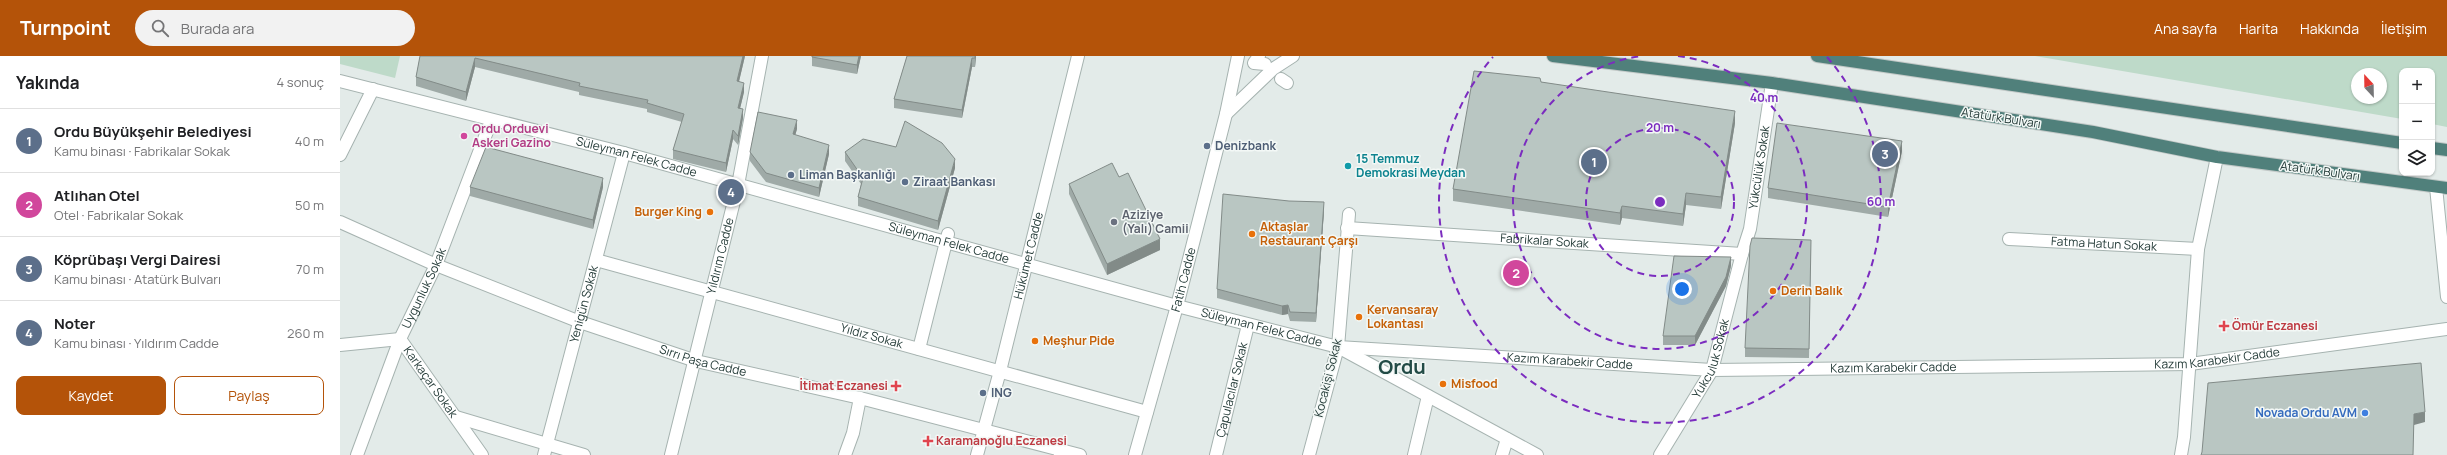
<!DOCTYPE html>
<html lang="tr">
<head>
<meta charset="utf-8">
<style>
  body { margin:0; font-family:Manrope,sans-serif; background:#f2f2f2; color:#202124 }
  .controls { position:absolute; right:12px; top:12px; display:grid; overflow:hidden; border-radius:8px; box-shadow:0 1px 3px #0004 }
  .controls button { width:36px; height:36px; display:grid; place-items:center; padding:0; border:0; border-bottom:1px solid #e0e0e0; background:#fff; color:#202124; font:20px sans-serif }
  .compass { position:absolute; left:2011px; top:12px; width:36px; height:36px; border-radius:50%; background:#fff; box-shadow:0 1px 3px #0004; rotate:338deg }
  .you { position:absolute; left:1342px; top:233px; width:14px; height:14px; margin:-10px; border:3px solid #fff; border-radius:50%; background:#1a73e8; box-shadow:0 0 0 6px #1a73e833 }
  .badge { display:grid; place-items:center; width:26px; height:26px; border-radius:50%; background:#b45309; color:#fff; font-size:13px; font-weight:700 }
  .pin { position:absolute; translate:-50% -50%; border:2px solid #fff; box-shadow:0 1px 4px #0006 }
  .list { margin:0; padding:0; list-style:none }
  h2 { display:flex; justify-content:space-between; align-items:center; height:52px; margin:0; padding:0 16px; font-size:17px }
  h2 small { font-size:13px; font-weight:400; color:#757577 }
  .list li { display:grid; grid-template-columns:26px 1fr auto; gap:12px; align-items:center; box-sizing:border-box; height:64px; padding:0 16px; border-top:1px solid #e0e0e0 }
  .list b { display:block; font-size:15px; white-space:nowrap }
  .list p { margin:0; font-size:13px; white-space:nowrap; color:#757577 }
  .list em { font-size:13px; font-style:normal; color:#757577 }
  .actions { display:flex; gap:8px; padding:12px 16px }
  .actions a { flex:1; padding:9px 0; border:1px solid #b45309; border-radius:8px; text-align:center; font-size:14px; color:#b45309 }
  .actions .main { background:#b45309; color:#fff }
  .icon { flex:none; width:22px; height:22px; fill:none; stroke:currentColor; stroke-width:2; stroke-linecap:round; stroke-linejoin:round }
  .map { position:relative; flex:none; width:2107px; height:399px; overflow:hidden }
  header { display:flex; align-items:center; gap:24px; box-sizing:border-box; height:56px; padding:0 20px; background:#b45309; color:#fff }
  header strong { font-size:19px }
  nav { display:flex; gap:22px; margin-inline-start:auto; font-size:14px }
  .search { width:280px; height:36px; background:#f2f2f2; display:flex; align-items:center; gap:10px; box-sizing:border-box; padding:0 14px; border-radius:22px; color:#757577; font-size:15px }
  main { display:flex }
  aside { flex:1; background:#fff }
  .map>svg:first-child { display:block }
  .green { fill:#bedac9; fill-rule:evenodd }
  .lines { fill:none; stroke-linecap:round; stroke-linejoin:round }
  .pedestrian-casing { stroke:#a6b3b0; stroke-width:14 }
  .minor-casing { stroke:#a6b3b0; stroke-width:14 }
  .trunk-casing { stroke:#c2c8c7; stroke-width:14 }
  .pedestrian { stroke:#fff; stroke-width:12 }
  .minor { stroke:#fff; stroke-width:12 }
  .trunk { stroke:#50807b; stroke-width:12 }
  .wall { fill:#9faaa7 }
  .shaded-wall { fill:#828b88 }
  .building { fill:#b9c6c2; stroke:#828b88 }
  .ring { fill:none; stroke:#7b2cbf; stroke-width:2; stroke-dasharray:7 5 }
  .hotel-dot { fill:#d1479c; stroke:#f3f8f6; stroke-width:1.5 }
  .service-dot { fill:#5c6f8a; stroke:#f3f8f6; stroke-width:1.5 }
  .culture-dot { fill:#0f9aa8; stroke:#f3f8f6; stroke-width:1.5 }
  .food-dot { fill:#e8710a; stroke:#f3f8f6; stroke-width:1.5 }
  .worship-dot { fill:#6b7280; stroke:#f3f8f6; stroke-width:1.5 }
  .health-dot { fill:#e0444e; stroke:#f3f8f6; stroke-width:1.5 }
  .shop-dot { fill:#3f7fe0; stroke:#f3f8f6; stroke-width:1.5 }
  .labels { text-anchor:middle; stroke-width:3; stroke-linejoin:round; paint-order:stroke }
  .street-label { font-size:12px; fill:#243b38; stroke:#f3f8f6 }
  .hotel-label { font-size:12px; font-weight:bold; fill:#b23c85; stroke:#f3f8f6; text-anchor:start }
  .service-label { font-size:12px; font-weight:bold; fill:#4e5e75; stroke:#f3f8f6; text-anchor:start }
  .culture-label { font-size:12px; font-weight:bold; fill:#0d838f; stroke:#f3f8f6; text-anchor:start }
  .food-label { font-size:12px; font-weight:bold; fill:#c56008; stroke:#f3f8f6; text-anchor:start }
  .worship-label { font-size:12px; font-weight:bold; fill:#5b616d; stroke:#f3f8f6; text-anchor:start }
  .health-label { font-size:12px; font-weight:bold; fill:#be3a42; stroke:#f3f8f6; text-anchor:start }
  .shop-label { font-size:12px; font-weight:bold; fill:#366cbe; stroke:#f3f8f6; text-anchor:end }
  .town-label { font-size:20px; font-weight:bold; fill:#224b46; stroke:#f3f8f6 }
  .centre { fill:#7b2cbf; stroke:#f3f8f6; stroke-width:2 }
  .ring-label { font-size:12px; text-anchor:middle; font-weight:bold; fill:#7b2cbf; stroke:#f3f8f6; stroke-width:3; stroke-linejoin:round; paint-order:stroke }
</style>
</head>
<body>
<header>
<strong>Turnpoint</strong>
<div class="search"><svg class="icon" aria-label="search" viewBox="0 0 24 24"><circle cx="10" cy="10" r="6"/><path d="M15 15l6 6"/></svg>Burada ara</div>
<nav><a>Ana sayfa</a><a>Harita</a><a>Hakkında</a><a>İletişim</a></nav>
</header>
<main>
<aside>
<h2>Yakında<small>4 sonuç</small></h2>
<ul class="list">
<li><span class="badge" style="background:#5c6f8a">1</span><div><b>Ordu Büyükşehir Belediyesi</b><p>Kamu binası · Fabrikalar Sokak</p></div><em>40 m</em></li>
<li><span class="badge" style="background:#d1479c">2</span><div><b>Atlıhan Otel</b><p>Otel · Fabrikalar Sokak</p></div><em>50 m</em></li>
<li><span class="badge" style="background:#5c6f8a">3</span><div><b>Köprübaşı Vergi Dairesi</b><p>Kamu binası · Atatürk Bulvarı</p></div><em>70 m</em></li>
<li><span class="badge" style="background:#5c6f8a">4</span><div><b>Noter</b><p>Kamu binası · Yıldırım Cadde</p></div><em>260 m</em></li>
</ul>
<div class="actions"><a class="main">Kaydet</a><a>Paylaş</a></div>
</aside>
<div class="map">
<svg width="2107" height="399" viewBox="0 0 2107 399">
  <rect width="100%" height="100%" fill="#e3ebe9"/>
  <!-- green -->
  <g class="green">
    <path d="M0,0H60L55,22L0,8Z"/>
    <path d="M1695,0H2107V71L2092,68V15H2062V63ZM2017,18H2041V42H2017Z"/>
  </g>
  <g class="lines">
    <!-- pedestrian casing -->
    <g class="pedestrian-casing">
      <g id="pedestrian">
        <path d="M919,0L914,7L925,8"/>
        <path d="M941,23L947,27"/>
        <path d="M1009,158L998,291L1197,399"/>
        <path id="s1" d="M0,166L96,209L240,266L356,305L520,342L740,399"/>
        <path id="s2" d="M1007,172L1402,198"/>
        <path id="s3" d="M256,204L807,356"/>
        <path d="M579,293L608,178"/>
        <path d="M1074,399L1088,340"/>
        <path d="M1162,399L1167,383"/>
        <path id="s4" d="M1320,399L1372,314L1402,198L1410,173L1432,27"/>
      </g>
    </g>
    <!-- minor casing -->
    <g class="minor-casing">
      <g id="minor">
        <path id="s5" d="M0,25L284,97L837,250L998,291L1372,314L1850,308L2107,273"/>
        <path d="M886,58L933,13L953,0"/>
        <path d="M0,99L33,33"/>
        <path d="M2096,131L2107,241"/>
        <path id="s6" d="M1669,183L1858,193"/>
        <path id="s7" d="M0,289L60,283L142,399"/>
        <path d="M116,361L244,399"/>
        <path id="s8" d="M17,399L60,283L96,209L151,65"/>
        <path id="s9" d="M204,399L284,97"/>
        <path id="s10" d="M331,399L398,129L422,0"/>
        <path d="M505,399L513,377L520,342"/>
        <path id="s11" d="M637,399L660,315L738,0"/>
        <path d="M720,399L722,394"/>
        <path id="s12" d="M795,399L837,250L886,58L898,0"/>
        <path id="s13" d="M876,399L908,269"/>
        <path d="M969,399L998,291"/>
        <path d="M1841,399L1844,381L1858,193L1877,101"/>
      </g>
    </g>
    <!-- trunk casing -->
    <g class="trunk-casing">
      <g id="trunk">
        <path d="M1213,0L1432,27L1753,76L1877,101L2107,132"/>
        <path d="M1477,0L2062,87"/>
        <path d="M2092,92L2107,94"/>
      </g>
    </g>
    <!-- pedestrian -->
    <use href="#pedestrian" class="pedestrian"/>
    <!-- minor -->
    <use href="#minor" class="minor"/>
    <!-- trunk -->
    <use href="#trunk" class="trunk"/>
  </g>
  <!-- wall -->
  <g class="wall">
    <path d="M80,0H405L399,25L404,36L400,52L403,62L398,89L393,83L386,116L333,103V94L342,66L307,56V53L239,39V36L135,11L126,45L76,30V21Z"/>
    <path d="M472,0H521L517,18L472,10Z"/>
    <path d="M567,0H636L635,11H632L622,62L554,52V43Z"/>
    <path d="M1201,26L1395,67L1381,153L1346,149L1343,170L1282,162L1280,169L1113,145V133Z"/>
    <path d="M457,73L455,79L489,98L479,141L426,126L410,105V96Z"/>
    <path d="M1562,95L1548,161L1428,142V132Z"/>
    <path d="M505,96L615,112L598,174L518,150V141L521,128L505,105Z"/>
    <path d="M779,121L820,194L767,219L729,138V128Z"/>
    <path d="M130,131H263L253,173L130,140Z"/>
    <path d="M984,155L976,266L950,265L948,258L942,259L877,242V233Z"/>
    <path d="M1471,184L1469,302L1405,301V292Z"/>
    <path d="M1391,210L1386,230L1355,289H1323V280Z"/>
  </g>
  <!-- shaded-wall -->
  <g class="shaded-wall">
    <path d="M403,0H405L397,34V25Z"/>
    <path d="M519,0H521L517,18V9Z"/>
    <path d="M635,0H636L635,11Z"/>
    <path d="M135,2V11L126,45V36Z"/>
    <path d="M632,2V11L622,62V54Z"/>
    <path d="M404,27V36L398,61V52Z"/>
    <path d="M403,53V62L398,89V80Z"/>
    <path d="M1395,55V67L1381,153V141Z"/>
    <path d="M457,64V73L453,87V78Z"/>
    <path d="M393,74V83L386,116V107Z"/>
    <path d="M1562,85V95L1548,161V151Z"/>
    <path d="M489,89V98L479,141V132Z"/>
    <path d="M615,103V112L598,174V165Z"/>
    <path d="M263,122V131L253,173V164Z"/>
    <path d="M1346,137V149L1343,170V158Z"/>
    <path d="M984,146V155L976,266V257Z"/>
    <path d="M1282,150V162L1280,169V157Z"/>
    <path d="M820,183V194L767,219V208Z"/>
    <path d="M1391,201V210L1386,230L1355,289V280Z"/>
    <path d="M948,249V258L942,259V250Z"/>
    <path d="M2085,356V366L2074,369L2073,399L2074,358Z"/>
  </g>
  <!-- building -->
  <g class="building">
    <path d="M80,0H403L397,25L404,27L398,52L403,53L398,80L393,74L386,107L333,94L344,58L307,47L308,44L239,30L240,27L135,2L126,36L76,21Z"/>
    <path d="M472,0H519L517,9L472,1Z"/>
    <path d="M567,0H635V2H632L622,54L554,43Z"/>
    <path d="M1134,15L1200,22L1201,26L1395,55L1381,141L1346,137L1343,158L1282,150L1280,157L1113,133Z"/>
    <path d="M418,56L457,64L453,78L489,89L479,132L426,117L410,96Z"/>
    <path d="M565,65L602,87L615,103L598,165L518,141L523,122L505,96L523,83L556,91Z"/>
    <path d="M1437,67L1562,85L1548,151L1428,132Z"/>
    <path d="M146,91L263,122L253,164L130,131Z"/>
    <path d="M772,107L779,121L788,117L820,183L767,208L729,128Z"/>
    <path d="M883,138L949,145L984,146L976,257L950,256L948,249L942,250L877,233Z"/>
    <path d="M1412,182L1471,184L1469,293L1405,292L1410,190Z"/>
    <path d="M1334,200L1391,201L1386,221L1355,280H1323Z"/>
    <path d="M2081,307L2085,356L2074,358L2073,399H1861L1862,396L1868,327Z"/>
  </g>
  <!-- distance rings -->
  <g class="ring">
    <circle cx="1320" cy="146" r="74"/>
    <path d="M1338 0A147 147 0 1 1 1302 0"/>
    <path d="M1487 1A221 221 0 1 1 1153 1"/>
  </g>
  <!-- markers -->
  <circle class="hotel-dot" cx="124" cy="80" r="4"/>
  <g class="service-dot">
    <circle cx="867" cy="90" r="4"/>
    <circle cx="451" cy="119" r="4"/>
    <circle cx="565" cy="126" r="4"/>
    <circle cx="643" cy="337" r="4"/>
  </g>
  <circle class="culture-dot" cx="1008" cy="110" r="4"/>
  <g class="food-dot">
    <circle cx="370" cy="156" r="4"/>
    <circle cx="912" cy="178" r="4"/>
    <circle cx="1433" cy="235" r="4"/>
    <circle cx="1019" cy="261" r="4"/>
    <circle cx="695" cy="285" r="4"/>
    <circle cx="1103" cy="328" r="4"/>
  </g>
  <circle class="worship-dot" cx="774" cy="166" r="4"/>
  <g class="health-dot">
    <path d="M1882 264h4v4h4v4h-4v4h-4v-4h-4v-4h4z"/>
    <path d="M554 324h4v4h4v4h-4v4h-4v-4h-4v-4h4z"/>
    <path d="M586 379h4v4h4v4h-4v4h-4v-4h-4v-4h4z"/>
  </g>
  <circle class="shop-dot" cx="2025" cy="357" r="4"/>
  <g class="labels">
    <!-- street labels -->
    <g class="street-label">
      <text transform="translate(1661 62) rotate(9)" y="4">Atatürk Bulvarı</text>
      <text dy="4" stroke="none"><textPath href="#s5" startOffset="306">Süleyman Felek Cadde</textPath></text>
      <text dy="4" stroke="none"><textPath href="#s4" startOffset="308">Yükcülük Sokak</textPath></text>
      <text transform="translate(1980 115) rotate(8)" y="4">Atatürk Bulvarı</text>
      <text dy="4" stroke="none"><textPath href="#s2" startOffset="198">Fabrikalar Sokak</textPath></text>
      <text dy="4" stroke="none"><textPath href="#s5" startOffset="630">Süleyman Felek Cadde</textPath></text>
      <text dy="4" stroke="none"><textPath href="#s6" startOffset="95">Fatma Hatun Sokak</textPath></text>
      <text dy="4" stroke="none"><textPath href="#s10" startOffset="205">Yıldırım Cadde</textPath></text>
      <text dy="4" stroke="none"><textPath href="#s11" startOffset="206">Hükümet Cadde</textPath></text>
      <text dy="4" stroke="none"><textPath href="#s12" startOffset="182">Fatih Cadde</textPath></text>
      <text dy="4" stroke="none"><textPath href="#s8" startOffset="180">Uygunluk Sokak</textPath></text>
      <text dy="4" stroke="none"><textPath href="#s9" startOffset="156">Yenigün Sokak</textPath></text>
      <text dy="4" stroke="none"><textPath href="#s5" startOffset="954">Süleyman Felek Cadde</textPath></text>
      <text dy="4" stroke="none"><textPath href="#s3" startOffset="286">Yıldız Sokak</textPath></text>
      <text dy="4" stroke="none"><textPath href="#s4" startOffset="110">Yukculuk Sokak</textPath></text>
      <text dy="4" stroke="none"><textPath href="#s5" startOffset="1913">Kazım Karabekir Cadde</textPath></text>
      <text dy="4" stroke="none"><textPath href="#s1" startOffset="389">Sırrı Paşa Cadde</textPath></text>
      <text dy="4" stroke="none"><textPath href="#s5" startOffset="1265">Kazım Karabekir Cadde</textPath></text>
      <text dy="4" stroke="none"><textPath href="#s5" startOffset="1589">Kazım Karabekir Cadde</textPath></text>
      <text transform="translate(988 322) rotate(-76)" y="4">Kocakişi Sokak</text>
      <text dy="4" stroke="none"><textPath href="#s7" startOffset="113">Karkaçar Sokak</textPath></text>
      <text dy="4" stroke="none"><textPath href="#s13" startOffset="67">Çapulacılar Sokak</textPath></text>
    </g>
    <!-- hotel labels -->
    <g class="hotel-label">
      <text x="132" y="77">Ordu Orduevi<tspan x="132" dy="14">Askeri Gazino</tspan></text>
    </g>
    <!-- service labels -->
    <g class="service-label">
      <text x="875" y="94">Denizbank</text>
      <text x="459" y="123">Liman Başkanlığı</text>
      <text x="573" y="130">Ziraat Bankası</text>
      <text x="651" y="341">ING</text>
    </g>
    <!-- culture labels -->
    <g class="culture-label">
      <text x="1016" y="107">15 Temmuz<tspan x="1016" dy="14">Demokrasi Meydan</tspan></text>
    </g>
    <!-- food labels -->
    <g class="food-label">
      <text x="362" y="160" text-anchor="end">Burger King</text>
      <text x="920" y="175">Aktaşlar<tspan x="920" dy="14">Restaurant Çarşı</tspan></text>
      <text x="1441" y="239">Derin Balık</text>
      <text x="1027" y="258">Kervansaray<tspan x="1027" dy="14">Lokantası</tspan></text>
      <text x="703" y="289">Meşhur Pide</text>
      <text x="1111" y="332">Misfood</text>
    </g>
    <!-- worship labels -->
    <g class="worship-label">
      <text x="782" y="163">Aziziye<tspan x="782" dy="14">(Yalı) Camii</tspan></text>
    </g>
    <!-- health labels -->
    <g class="health-label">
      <text x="1892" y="274">Ömür Eczanesi</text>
      <text x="548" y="334" text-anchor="end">İtimat Eczanesi</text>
      <text x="596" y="389">Karamanoğlu Eczanesi</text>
    </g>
    <!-- shop labels -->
    <g class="shop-label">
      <text x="2017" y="361">Novada Ordu AVM</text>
    </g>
    <!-- town labels -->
    <g class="town-label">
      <text x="1062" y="318">Ordu</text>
    </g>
  </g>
  <circle cx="1320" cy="146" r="6" class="centre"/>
  <g class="ring-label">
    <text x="1424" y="46">40 m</text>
    <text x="1320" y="76">20 m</text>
    <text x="1541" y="150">60 m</text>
  </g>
</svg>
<div class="controls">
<button>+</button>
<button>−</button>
<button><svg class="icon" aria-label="layers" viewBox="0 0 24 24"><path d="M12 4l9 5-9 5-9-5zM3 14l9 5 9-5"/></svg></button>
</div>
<svg class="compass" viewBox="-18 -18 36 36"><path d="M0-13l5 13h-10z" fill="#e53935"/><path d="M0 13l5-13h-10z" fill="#757577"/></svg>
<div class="you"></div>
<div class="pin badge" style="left:1254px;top:106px;background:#5c6f8a">1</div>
<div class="pin badge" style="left:1176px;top:217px;background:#d1479c">2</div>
<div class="pin badge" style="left:1545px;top:98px;background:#5c6f8a">3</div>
<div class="pin badge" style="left:391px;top:136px;background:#5c6f8a">4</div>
</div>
</main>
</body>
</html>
